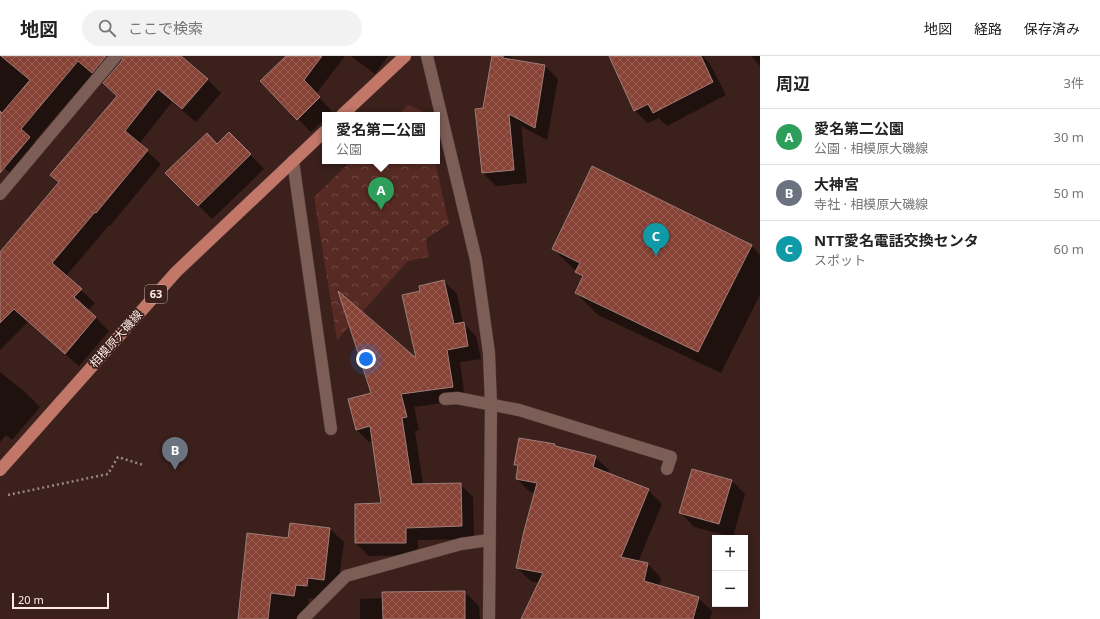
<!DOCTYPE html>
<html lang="ja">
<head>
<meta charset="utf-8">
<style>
  body { margin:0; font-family:"Noto Sans","Noto Sans JP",sans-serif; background:#f2f2f2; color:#222 }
  .controls { position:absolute; right:12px; bottom:12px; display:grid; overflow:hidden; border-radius:0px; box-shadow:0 2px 10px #0003 }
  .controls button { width:36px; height:36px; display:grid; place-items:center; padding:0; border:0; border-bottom:1px solid #e0e0e0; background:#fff; color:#222; font:20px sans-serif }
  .scale { position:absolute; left:12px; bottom:10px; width:97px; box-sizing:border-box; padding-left:4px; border:2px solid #feebe7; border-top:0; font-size:11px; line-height:14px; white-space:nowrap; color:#feebe7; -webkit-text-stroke:3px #3b201b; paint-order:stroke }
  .you { position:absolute; left:366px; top:303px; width:14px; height:14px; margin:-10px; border:3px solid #fff; border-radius:50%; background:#1a73e8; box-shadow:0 0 0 6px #1a73e833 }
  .badge { display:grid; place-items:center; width:26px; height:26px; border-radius:50%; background:#476981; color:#fff; font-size:13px; font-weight:700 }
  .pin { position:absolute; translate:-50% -33px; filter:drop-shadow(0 1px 2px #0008) }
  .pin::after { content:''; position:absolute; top:21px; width:14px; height:12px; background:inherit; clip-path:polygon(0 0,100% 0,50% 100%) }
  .popup { position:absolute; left:322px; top:56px; width:118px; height:52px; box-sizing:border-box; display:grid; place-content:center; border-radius:0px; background:#fff; filter:drop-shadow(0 1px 3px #0005); font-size:13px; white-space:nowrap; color:#767676 }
  .popup b { font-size:15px; color:#222 }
  .popup::after { content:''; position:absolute; left:50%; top:100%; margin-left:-8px; border:8px solid transparent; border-top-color:#fff }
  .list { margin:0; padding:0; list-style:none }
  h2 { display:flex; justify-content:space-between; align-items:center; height:52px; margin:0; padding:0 16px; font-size:17px }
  h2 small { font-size:13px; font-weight:400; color:#767676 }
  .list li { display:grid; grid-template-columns:26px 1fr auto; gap:12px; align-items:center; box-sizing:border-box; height:56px; padding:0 16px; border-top:1px solid #e0e0e0 }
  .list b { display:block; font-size:15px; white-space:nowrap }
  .list p { margin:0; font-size:13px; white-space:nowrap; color:#767676 }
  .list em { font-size:13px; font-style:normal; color:#767676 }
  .icon { flex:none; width:22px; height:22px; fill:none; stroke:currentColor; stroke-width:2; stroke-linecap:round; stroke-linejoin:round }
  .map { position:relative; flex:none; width:760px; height:563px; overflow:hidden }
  header { display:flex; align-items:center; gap:24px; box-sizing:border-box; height:56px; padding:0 20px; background:#fff; border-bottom:1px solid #e0e0e0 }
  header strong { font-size:19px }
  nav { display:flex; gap:22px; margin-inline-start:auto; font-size:14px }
  .search { width:280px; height:36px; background:#f2f2f2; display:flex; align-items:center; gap:10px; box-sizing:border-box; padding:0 14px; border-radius:22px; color:#767676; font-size:15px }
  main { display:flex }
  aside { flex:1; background:#fff }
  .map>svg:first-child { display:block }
  .park { fill:url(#park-crowns) }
  .shadow { fill:#0007 }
  .building { fill:url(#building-cross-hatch); stroke:#9f7e78 }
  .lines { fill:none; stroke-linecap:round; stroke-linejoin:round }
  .lane-casing { stroke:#523b38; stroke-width:13 }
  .street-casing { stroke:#523b38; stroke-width:13 }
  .primary-casing { stroke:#523b38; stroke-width:13 }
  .path { stroke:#9d8681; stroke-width:2.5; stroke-dasharray:2 3; stroke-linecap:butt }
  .lane { stroke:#7d5e57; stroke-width:12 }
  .street { stroke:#7d5e57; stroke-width:12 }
  .primary { stroke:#c37768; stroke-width:12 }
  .labels { text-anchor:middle; stroke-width:3.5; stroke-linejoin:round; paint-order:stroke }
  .shield { fill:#3b201b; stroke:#c4aeaa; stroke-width:1 }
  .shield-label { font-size:11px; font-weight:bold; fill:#feebe7 }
  .street-label { font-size:12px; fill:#feebe7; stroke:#3b201b }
</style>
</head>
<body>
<header>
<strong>地図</strong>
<div class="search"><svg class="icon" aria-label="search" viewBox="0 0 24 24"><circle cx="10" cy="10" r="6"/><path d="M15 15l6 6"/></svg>ここで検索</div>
<nav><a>地図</a><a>経路</a><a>保存済み</a></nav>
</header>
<main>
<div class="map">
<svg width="760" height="563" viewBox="0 0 760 563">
  <defs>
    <pattern id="park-crowns" width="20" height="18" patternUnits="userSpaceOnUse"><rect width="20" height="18" fill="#572b23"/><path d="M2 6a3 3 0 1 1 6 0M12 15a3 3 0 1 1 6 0" fill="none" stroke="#704a43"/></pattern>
    <pattern id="building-cross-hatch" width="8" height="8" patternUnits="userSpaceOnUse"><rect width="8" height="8" fill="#874236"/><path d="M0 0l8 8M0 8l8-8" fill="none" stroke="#995d53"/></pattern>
  </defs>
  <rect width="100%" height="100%" fill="#3b201b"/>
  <!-- park -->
  <g class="park">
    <path d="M408,49L424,56V59H398Z"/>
    <path d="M351,105H435L449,168L426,183L429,201L408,205L337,284L314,141Z"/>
  </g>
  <!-- shadow -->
  <g class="shadow">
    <path d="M0,0H98L95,4L100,9L34,86L43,95L14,120L1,109L0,110Z"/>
    <path d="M143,0H179L207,23L221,37L196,66L172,46L139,88L161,108L110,170L109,169L66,220L95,247L88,254L109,275L79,310L28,266L0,294V203L60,127L52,119L118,40Z"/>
    <path d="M287,0H345L316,38L332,55L328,59H325V62L311,76L298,63Z"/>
    <path d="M351,0H388L375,18Z"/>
    <path d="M493,0H510L515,5L545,10L558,23L547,84L521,70L527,127L496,130L483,117L476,54L484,53Z"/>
    <path d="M611,0H703L710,8L726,39L667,70L659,62L648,67L634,54Z"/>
    <path d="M751,0H760V10Z"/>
    <path d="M218,89L243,91L264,113L212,163L166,117Z"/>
    <path d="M751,189L760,199V239L721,317L598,259L576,237L583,222L553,193Z"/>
    <path d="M444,225L457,238L463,267L476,280L481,303L460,306L465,344L414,351L419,374L415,375L423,429L460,428L473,441L474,483L418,484V499L369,500L356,487L382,448L373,385L369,386L356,373L373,337L418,304L421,235Z"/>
    <path d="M0,316L27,338L40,351L12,384L6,379L0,386Z"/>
    <path d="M555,389L558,392L595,401L609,414L608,418L648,434L662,448L638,506L648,508L661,522L659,530L698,542L712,555L710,563H522L539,527L531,525L517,512L535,437L530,436L517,423L519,412L515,408Z"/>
    <path d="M731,424L745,438L733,481L694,471L681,457Z"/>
    <path d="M291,468L330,473L344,486L337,537L321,535L320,544L309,542L306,563H239L289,483Z"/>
    <path d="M465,536L479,550L480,563H360V543L383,542Z"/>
  </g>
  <!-- building -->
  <g class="building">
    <path d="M1,0H106L92,17L78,5L21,73L30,81L0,117V55L2,57L30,24Z"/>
    <path d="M123,0H181L208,23L182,53L158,33L125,75L148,94L96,157L95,156L52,207L82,233L74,241L96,261L65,298L14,253L0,267V196L59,126L50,119L117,40L103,27L122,5Z"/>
    <path d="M286,0H322L304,24L320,41L297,64L260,25Z"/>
    <path d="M492,0H503V2L545,9L535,72L509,58L514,114L482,117L475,53L483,52Z"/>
    <path d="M609,0H701L713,26L653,57L648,48L634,55Z"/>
    <path d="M229,76L251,98L198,150L165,117L207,77L217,88Z"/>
    <path d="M592,110L752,189L698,296L575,237L583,220L575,216L580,207L552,193Z"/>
    <path d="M444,224L454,268L464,266L468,290L447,294L453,331L401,338L407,361L402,362L412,428L461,427L462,470L406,472V487H355V448L381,447L370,370L356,374L348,343L371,337L338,235L416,302L402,239L420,235L419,230Z"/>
    <path d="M519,382L555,388V390L596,400L593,411L649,433L621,501L648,507L644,525L699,541L693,563H521L543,517L516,512L524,475L537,427L516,423L518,409H514Z"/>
    <path d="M692,413L732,424L719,468L679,457Z"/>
    <path d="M290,467L330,472L324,524L308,522L307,530L296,529L294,540L271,537L268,563H238L247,477L288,482Z"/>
    <path d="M465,535V563H383L382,536Z"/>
  </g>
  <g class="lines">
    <!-- lane casing -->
    <g class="lane-casing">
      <g id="lane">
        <path d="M293,105L331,373"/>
        <path d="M445,343L457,342L519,354L671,401L667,413"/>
      </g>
    </g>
    <!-- street casing -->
    <g class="street-casing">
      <g id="street">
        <path d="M427,0L476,204L489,297L491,349L489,563"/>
        <path d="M0,138L116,0"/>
        <path d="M303,563L346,520L461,488L489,484"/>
      </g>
    </g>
    <!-- primary casing -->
    <g class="primary-casing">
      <g id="primary">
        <path d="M342,59L405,0"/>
        <path d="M0,414L176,216L325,75"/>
      </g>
    </g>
    <!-- path -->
    <path class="path" d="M8,439L108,418L118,401L143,409"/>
    <!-- lane -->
    <use href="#lane" class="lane"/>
    <!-- street -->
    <use href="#street" class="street"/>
    <!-- primary -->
    <use href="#primary" class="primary"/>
  </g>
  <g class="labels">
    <!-- shield labels -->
    <rect class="shield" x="145" y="229" width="22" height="18" rx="3"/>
    <g class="shield-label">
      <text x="156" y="242">63</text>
    </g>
    <!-- street labels -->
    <g class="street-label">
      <text transform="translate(116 283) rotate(-48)" y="4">相模原大磯線</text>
    </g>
  </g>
</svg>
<div class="controls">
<button>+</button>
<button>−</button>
</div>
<div class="scale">20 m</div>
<div class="you"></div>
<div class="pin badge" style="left:381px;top:154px;background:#2e9e5b">A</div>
<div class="popup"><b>愛名第二公園</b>公園</div>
<div class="pin badge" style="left:175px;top:414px;background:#6b7280">B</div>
<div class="pin badge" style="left:656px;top:200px;background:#0f9aa8">C</div>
</div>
<aside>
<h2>周辺<small>3件</small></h2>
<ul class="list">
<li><span class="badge" style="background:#2e9e5b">A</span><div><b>愛名第二公園</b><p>公園 · 相模原大磯線</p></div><em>30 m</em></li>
<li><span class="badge" style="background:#6b7280">B</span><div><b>大神宮</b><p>寺社 · 相模原大磯線</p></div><em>50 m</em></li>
<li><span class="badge" style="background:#0f9aa8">C</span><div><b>NTT愛名電話交換センタ</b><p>スポット</p></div><em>60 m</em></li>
</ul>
</aside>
</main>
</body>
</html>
